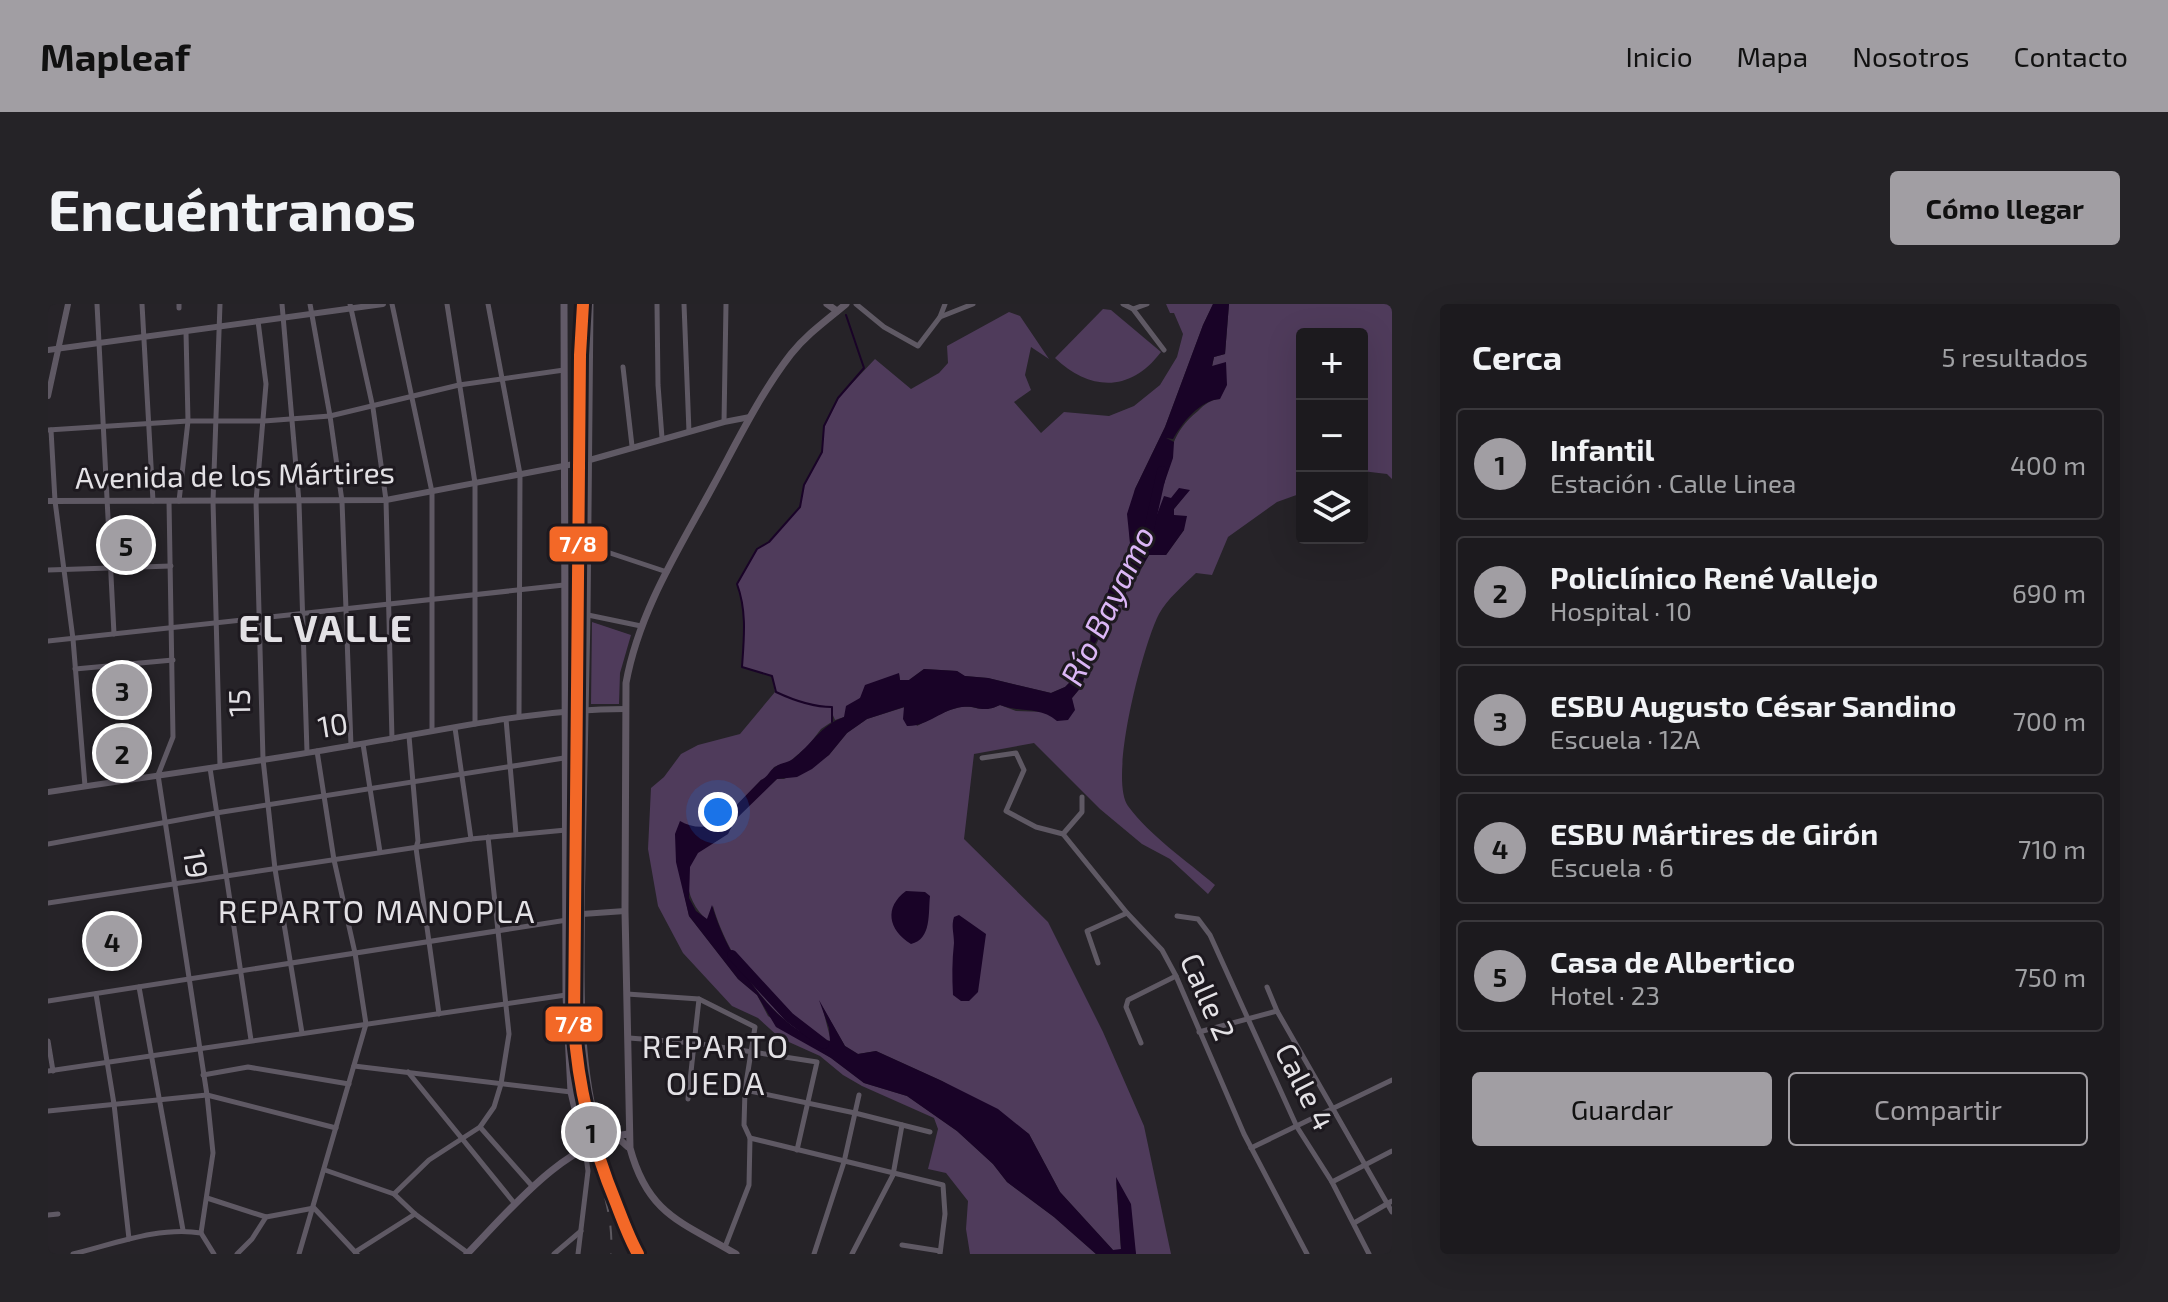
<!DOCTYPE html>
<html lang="es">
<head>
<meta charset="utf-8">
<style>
  body { margin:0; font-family:"Exo 2",sans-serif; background:#252327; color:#f1f3f6 }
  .controls { position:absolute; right:24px; top:24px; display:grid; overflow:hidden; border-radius:8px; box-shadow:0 8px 32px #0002 }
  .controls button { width:72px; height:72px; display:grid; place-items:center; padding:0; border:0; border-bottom:2px solid #3a383c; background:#1c1a1e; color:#f1f3f6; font:40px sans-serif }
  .you { position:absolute; left:670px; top:508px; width:28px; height:28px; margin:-20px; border:6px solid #fff; border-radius:50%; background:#1a73e8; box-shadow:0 0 0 12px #1a73e833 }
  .badge { display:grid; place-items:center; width:52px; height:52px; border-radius:50%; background:#a19ea3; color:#111; font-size:26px; font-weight:700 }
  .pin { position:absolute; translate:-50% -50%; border:4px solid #fff; box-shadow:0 2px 8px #0006 }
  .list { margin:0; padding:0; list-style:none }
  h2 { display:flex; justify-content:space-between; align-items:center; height:104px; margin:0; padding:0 32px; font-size:34px }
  h2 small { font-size:26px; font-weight:400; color:#a0a1a4 }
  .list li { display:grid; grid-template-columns:52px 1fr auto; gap:24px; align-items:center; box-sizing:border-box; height:112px; margin:0 16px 16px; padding:0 16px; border:2px solid #3a383c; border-radius:8px }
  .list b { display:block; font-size:30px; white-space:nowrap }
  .list p { margin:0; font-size:26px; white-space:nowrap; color:#a0a1a4 }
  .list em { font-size:26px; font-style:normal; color:#a0a1a4 }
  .actions { display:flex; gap:16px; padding:24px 32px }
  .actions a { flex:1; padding:18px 0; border:2px solid #a19ea3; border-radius:8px; text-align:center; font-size:28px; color:#a19ea3 }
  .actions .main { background:#a19ea3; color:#111 }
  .icon { flex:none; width:44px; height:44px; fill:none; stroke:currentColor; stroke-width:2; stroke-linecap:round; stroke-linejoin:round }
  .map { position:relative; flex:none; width:1344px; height:950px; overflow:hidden; border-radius:8px }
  header { display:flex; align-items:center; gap:48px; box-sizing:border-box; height:112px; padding:0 40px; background:#a19ea3; color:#111 }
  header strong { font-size:38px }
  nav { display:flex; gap:44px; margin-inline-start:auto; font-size:28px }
  .intro { display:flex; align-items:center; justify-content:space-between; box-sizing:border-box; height:192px; padding:0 48px }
  h1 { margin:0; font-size:56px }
  .button { padding:20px 36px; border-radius:8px; background:#a19ea3; color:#111; font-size:28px; font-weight:700 }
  main { display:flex; gap:48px; padding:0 48px }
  aside { flex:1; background:#1c1a1e; border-radius:8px; box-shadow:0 8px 32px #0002 }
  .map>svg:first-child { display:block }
  .green { fill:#4f3b5b }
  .water { fill:#190327 }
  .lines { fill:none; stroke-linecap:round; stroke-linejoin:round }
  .stream { stroke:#190327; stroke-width:2 }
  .river { stroke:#190327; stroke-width:10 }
  .minor { stroke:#5f5964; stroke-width:5 }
  .tertiary { stroke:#5f5964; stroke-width:6 }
  .secondary { stroke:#625a68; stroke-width:7 }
  .primary { stroke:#615965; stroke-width:7 }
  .rail { stroke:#5d5960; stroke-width:2; stroke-dasharray:14 14; stroke-linecap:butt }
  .rail-1-casing { stroke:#1d191f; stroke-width:18 }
  .rail-1 { stroke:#f36827; stroke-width:12 }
  .labels { text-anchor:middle; stroke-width:6; stroke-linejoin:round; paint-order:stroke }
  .street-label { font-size:30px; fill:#e3e1e5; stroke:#1d191f }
  .water-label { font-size:32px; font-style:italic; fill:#dbb6f6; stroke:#1d191f }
  .neighbourhood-label { font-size:32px; letter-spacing:2px; fill:#e3e1e5; stroke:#1d191f }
  .district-label { font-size:38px; font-weight:bold; letter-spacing:2px; fill:#e3e1e5; stroke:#1d191f }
  .line-badge { stroke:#1d191f; stroke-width:3 }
  .badge-label { font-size:22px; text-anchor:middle; font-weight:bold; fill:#fff }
</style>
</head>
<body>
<header>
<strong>Mapleaf</strong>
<nav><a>Inicio</a><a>Mapa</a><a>Nosotros</a><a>Contacto</a></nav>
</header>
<div class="intro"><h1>Encuéntranos</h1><a class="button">Cómo llegar</a></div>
<main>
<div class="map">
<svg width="1344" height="950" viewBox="0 0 1344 950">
  <rect width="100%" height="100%" fill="#262328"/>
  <!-- green -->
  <g class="green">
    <path d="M1118,0H1165L1155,21L1117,123L1087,185L1081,221L1082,239L1078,253L1061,285L1049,317L1044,321L1040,345L1027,373L1017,383L1003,389L940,374L916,372L909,367L876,365L861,376H852L851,370L812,394L796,413L787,416L784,409L785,417L773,425L760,442L741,458L726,463L720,473L713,476L672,519L665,522L642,524L635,585L641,612L690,675L709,691L720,712L783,754L816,779L859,792L909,827L945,860L959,878L1006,913L1048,950H922L918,925L920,897L898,869L880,865L890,825L886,814L814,782L795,771L772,752L732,734L710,714L684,702L635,649L610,602L600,545L603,484L616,473L633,450L650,441L692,430L727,388L724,372L694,363C696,334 699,307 689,280L709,245L721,238L752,203L756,181L774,148L776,122L790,94L827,55L863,85L891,69L900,59L899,42L961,8L972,12L1001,55L983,43L977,71L983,86L966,98L993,129L1016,108L1061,112L1086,102L1112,81L1129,53L1135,30L1126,9H1122Z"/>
    <path d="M1181,0H1344V175L1339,170L1314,167V30H1254V189L1229,198L1180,233L1164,271L1148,269C1136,281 1119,295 1111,310C1095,341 1060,474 1080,502C1102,532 1138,556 1167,581L1160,590L1122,555L1094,540L1052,505L986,439L926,450L916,535L1000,618L1055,728L1096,822L1123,950H1088L1068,876L1073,946H1065L1012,888L981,830L894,777L828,747L810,750L797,742L774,702L783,737C775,736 765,735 758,731C717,709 677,646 665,602L659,616C640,600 631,568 650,548C658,541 669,538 677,531C682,527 684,521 688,515C699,501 715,488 729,475H736L781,451L799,429L819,415L857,403L869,422C883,415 897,406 913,403C930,401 932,410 952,401L968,407L999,408L1024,394L1034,382L1041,355L1065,306L1074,298L1079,283L1090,271L1101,251H1118L1136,226L1126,211V205L1141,186L1108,213H1103L1111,178L1116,179C1123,147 1123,129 1150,107C1157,100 1162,96 1172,95L1164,63L1166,53L1177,50Z"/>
    <path d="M1055,5L1063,6L1113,48C1082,89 1042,87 1007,54Z"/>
    <path d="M544,318L583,331L572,369L571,400H543Z"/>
  </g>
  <!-- water -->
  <g class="water">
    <path d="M1165,0H1181L1177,50L1166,53L1164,62L1178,58L1179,81L1172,95C1152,96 1134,119 1125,135L1118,134L1126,138L1125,154L1116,180L1111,178L1104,213H1108L1116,192L1123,194L1131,184L1142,186L1126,205V211L1139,212L1136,226L1118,251H1101L1041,349L1034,382L1024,394L1027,406L1020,416L1009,417C991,402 973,409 952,401C933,410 931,401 914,403C894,405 879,423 859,422L855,415L856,403L819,415L799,429L781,451L764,465L749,473L729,475L687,516L680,530L650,549L642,563L641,594L648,607L659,615L664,601C677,647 715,707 758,731C765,735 774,736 782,737L781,724L771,696L797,742L810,750L828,747L894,777L950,805L981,830L1012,888L1065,946L1073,945L1068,873L1083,900L1088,950H1048L1006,913L959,878L945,860L909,827L859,792L816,779L783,754L728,723L709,691L690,675L641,612L628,558L627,530L632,517C644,524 658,525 672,518L713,476C720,473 721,467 727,463C732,459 739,459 745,455C763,441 773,421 796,413L798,402L812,394L817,381L851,369L852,376H861L876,365L909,367L917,372L940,374L1003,389L1017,383L1027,373L1041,350L1044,321L1049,317L1061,285L1078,253L1082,239L1079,210L1087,185L1117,123L1155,21Z"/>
    <path d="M858,587L877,588L882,592C880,609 884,635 863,640C840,626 836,603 858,587Z"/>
    <path d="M911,611L938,630L930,688L921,697H913L905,691C904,673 904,657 906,639C906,629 903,622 906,613Z"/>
  </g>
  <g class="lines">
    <!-- stream -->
    <path class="stream" d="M784,418V403C764,403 745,396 728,388L724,372L694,363C696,334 699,307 689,280L709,245L721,238L752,203L756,181L774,148L776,122L790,94L816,64L798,11"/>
    <!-- river -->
    <g class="river">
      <path d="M1101,225L1114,167"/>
      <path d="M684,651L741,713L776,740"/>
    </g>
    <!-- minor -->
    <g class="minor">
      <path d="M49,0L66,330"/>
      <path d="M94,0L105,197"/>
      <path d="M131,0V4"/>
      <path d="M172,0L165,197L172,462"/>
      <path d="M234,0L251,198L259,448"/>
      <path d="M262,0L282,112L294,197L303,442"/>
      <path d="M302,0L325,104L338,196L344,435"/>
      <path d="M344,0L384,188V427"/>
      <path d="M399,0L427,179V420"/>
      <path d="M440,0L472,170L471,413"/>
      <path d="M609,0L610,81L614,134"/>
      <path d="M636,0L641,128"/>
      <path d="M808,0L836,23L870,42L892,13L925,0"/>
      <path d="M1075,0L1085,5L1116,46"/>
      <path d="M1085,5L1099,0"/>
      <path d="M892,13L897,0"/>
      <path d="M210,17L218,80L208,197L215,455L227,565L254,729"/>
      <path d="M575,63L584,142"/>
      <path d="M676,118L678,0"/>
      <path d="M0,126L140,117H216L282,112L411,81L516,66"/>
      <path d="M3,126L7,197L25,335L37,482"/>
      <path d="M121,197L125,433L110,471L159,791L165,849L153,929"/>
      <path d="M131,197L140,117L138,28"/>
      <path d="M541,242L619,268"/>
      <path d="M0,266L123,262"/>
      <path d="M540,311L593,322"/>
      <path d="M0,337L516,281"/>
      <path d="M27,365L125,356"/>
      <path d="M458,415L468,530"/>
      <path d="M407,424L423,535"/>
      <path d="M361,432L370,537L368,544L391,710"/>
      <path d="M315,440L332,548"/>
      <path d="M934,454L968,449L976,466L958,507L988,523L1015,530L1079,609L1114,646L1128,672L1196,830L1259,950"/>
      <path d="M162,464L203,736"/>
      <path d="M1015,530L1034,508V493"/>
      <path d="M0,540L168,509L516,454"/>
      <path d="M0,599L423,535L518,526"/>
      <path d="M534,610L540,311L543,0"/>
      <path d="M1129,612L1150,615L1162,631L1249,823L1284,878L1321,950"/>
      <path d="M1050,659L1039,627L1079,609"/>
      <path d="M91,683L135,926"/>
      <path d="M1219,683L1229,707L1344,908"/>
      <path d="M48,690L66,800L81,935"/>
      <path d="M579,690L651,695L707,723L697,786L696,821L702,834L701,881L677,943"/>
      <path d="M0,697L519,616"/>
      <path d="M1151,728L1229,707"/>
      <path d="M581,734L646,739L769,758L749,846"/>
      <path d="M0,737L5,767"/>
      <path d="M1093,739L1078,703L1080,696L1128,672"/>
      <path d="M306,762L523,788"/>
      <path d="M0,767L518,691"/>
      <path d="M360,768L467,900"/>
      <path d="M155,771L200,763L301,780"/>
      <path d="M697,786L807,809L882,828"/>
      <path d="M640,795L651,695"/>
      <path d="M0,807L159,791L288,824"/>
      <path d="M432,823L485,883"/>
      <path d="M702,834L895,881L897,910L892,950"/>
      <path d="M1203,844L1344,776"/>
      <path d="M277,866L346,890L367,910L420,949"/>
      <path d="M1284,878L1344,847"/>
      <path d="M346,890L381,856L432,823L446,803L453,780L461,730L440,533"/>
      <path d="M159,894L218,913L266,904L309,950"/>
      <path d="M0,911L10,910"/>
      <path d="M1306,919L1344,897"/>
      <path d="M854,941L892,947"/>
      <path d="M307,948L367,910"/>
      <path d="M25,950C66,940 112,922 153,929L166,950"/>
      <path d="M189,950L204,935L218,913"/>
      <path d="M251,950L318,720L307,649L286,556L269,447"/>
      <path d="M506,950L533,927"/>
      <path d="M530,950L540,867L537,845"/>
      <path d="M766,950L796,858L811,791"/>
      <path d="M804,950L845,871L854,821"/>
    </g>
    <!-- tertiary -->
    <g class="tertiary">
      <path d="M0,46L335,0"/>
      <path d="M0,92L20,0"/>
      <path d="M0,197L338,196L531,159L676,118L702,113"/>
      <path d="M0,488C102,472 205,459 306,441C396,426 485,405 577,405"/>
      <path d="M534,610C533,688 531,762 553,838"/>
      <path d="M520,611L577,607"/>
    </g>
    <!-- secondary -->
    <g class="secondary">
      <path d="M516,0L518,691L523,788L536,844"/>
      <path d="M419,950C462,906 516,838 580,830"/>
    </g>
    <!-- primary -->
    <g class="primary">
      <path d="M779,0L789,7"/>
      <path d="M558,835L570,834L580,843"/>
      <path d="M688,950C634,918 600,911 582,844L577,607L578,379C591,307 631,245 665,182C689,138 712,90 743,50C759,30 779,16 798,0"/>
    </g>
    <!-- rail -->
    <g class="rail">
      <path d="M531,0L532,51"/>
      <path d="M528,618C523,637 524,654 524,673C523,729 528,783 542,837C551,875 566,910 563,950"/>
    </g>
    <!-- rail-1 casing -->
    <g class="rail-1-casing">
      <path id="rail-1" d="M535,0L532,51L526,721C530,784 544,841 568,899C575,917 581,934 590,950"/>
    </g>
    <!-- rail-1 -->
    <use href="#rail-1" class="rail-1"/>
  </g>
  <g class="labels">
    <!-- street labels -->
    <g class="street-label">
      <text transform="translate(187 172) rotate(-1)" y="10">Avenida de los Mártires</text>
      <text transform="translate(192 399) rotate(-91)" y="10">15</text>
      <text transform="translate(285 422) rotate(-9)" y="10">10</text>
      <text transform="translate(147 560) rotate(82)" y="10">19</text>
      <text transform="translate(1159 693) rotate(66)" y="10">Calle 2</text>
      <text transform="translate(1256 783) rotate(63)" y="10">Calle 4</text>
    </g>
    <!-- water labels -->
    <g class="water-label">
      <text transform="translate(1060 302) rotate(-64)" y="11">Río Bayamo</text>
    </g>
    <!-- neighbourhood labels -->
    <g class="neighbourhood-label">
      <text x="329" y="619">REPARTO MANOPLA</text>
      <text x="668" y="754">REPARTO<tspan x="668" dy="37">OJEDA</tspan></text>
    </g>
    <!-- district labels -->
    <g class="district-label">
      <text x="278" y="338">EL VALLE</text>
    </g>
  </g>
  <g class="line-badge">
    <rect x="500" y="221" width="61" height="38" rx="8" fill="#f36827"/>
    <rect x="496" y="701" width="60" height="38" rx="8" fill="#f36827"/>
  </g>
  <g class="badge-label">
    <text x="530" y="248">7/8</text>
    <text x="526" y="728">7/8</text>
  </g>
</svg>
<div class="controls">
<button>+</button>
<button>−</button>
<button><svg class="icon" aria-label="layers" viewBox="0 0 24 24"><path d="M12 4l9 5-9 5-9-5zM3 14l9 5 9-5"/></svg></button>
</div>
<div class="you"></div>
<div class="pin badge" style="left:543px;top:828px">1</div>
<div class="pin badge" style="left:74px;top:449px">2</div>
<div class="pin badge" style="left:74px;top:386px">3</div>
<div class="pin badge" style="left:64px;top:637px">4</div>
<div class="pin badge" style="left:78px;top:241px">5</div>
</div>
<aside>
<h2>Cerca<small>5 resultados</small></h2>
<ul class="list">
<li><span class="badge">1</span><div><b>Infantil</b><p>Estación · Calle Linea</p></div><em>400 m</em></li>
<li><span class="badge">2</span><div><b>Policlínico René Vallejo</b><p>Hospital · 10</p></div><em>690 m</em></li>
<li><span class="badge">3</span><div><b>ESBU Augusto César Sandino</b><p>Escuela · 12A</p></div><em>700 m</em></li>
<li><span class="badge">4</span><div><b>ESBU Mártires de Girón</b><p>Escuela · 6</p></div><em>710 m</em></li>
<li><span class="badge">5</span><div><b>Casa de Albertico</b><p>Hotel · 23</p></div><em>750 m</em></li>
</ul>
<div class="actions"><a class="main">Guardar</a><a>Compartir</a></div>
</aside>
</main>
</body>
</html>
